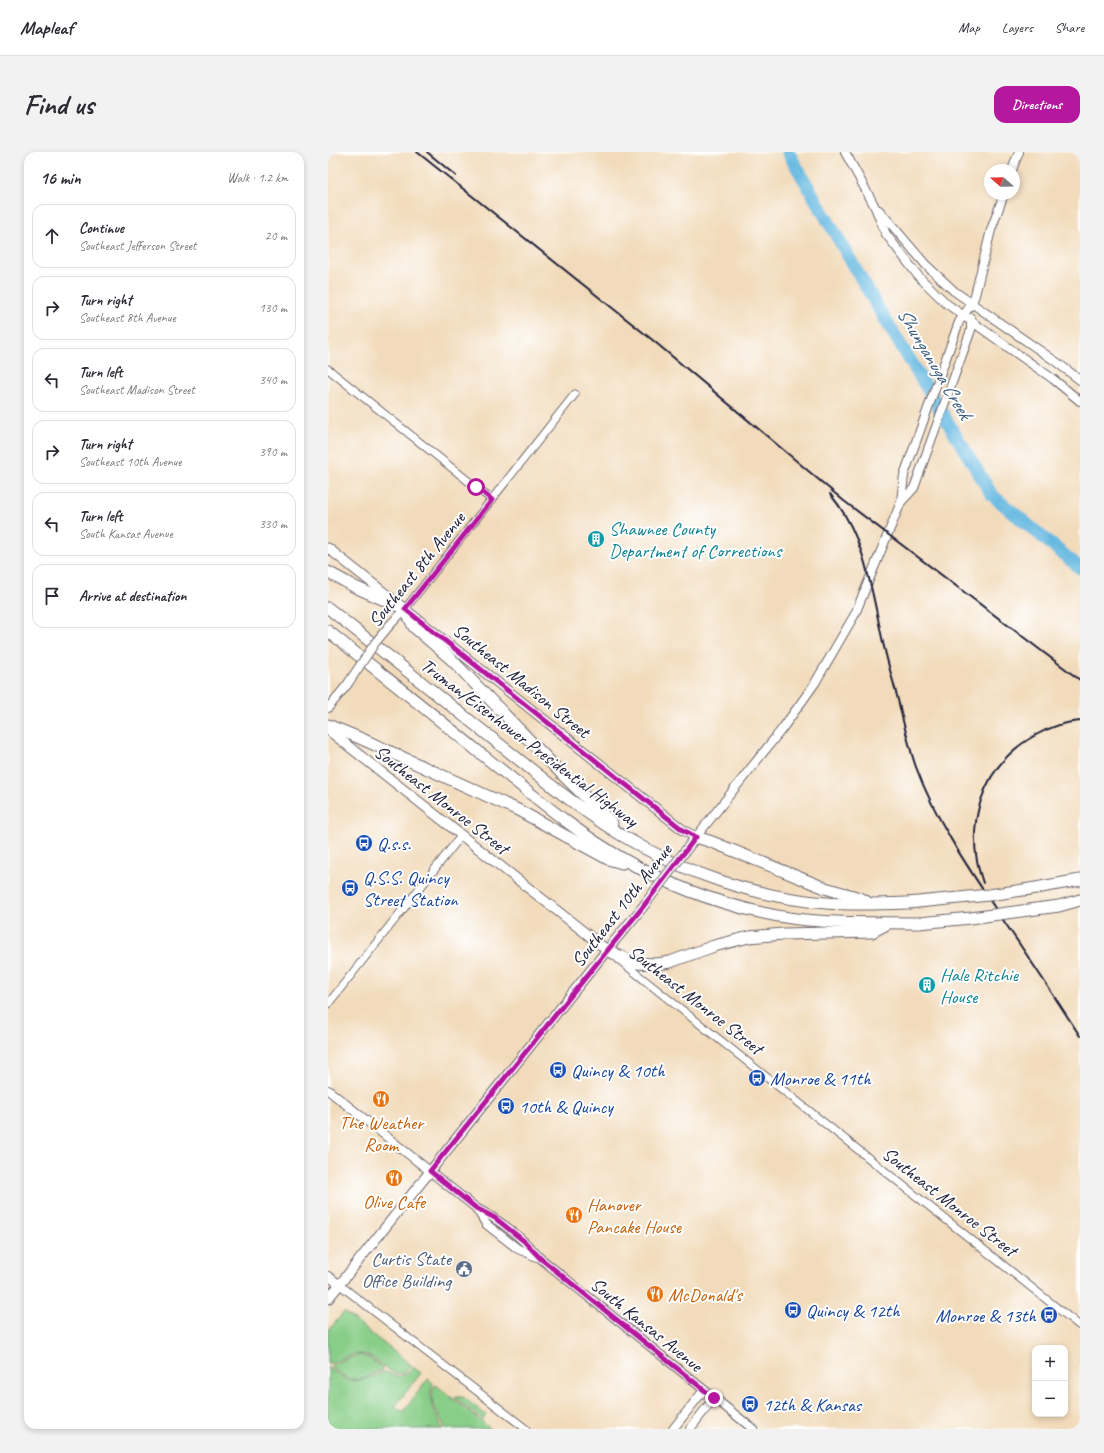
<!DOCTYPE html>
<html lang="en">
<head>
<meta charset="utf-8">
<style>
  body { margin:0; font-family:Caveat,sans-serif; background:#f2f2f3; color:#2b2b33 }
  .controls { position:absolute; right:12px; bottom:12px; display:grid; overflow:hidden; border-radius:8px; box-shadow:0 2px 6px #0003 }
  .controls button { width:36px; height:36px; display:grid; place-items:center; padding:0; border:0; border-bottom:1px solid #e1e1e2; background:#fff; color:#2b2b33; font:20px sans-serif }
  .compass { position:absolute; left:656px; top:12px; width:36px; height:36px; border-radius:50%; background:#fff; box-shadow:0 2px 6px #0003; rotate:290deg }
  .stop { position:absolute; width:12px; height:12px; margin:-9px; border:3px solid #b5179e; border-radius:50%; background:#fff }
  .stop.end { background:#b5179e; border-color:#fff; box-shadow:0 1px 4px #0008 }
  .list { margin:0; padding:0; list-style:none }
  h2 { display:flex; justify-content:space-between; align-items:center; height:52px; margin:0; padding:0 16px; font-size:17px }
  h2 small { font-size:13px; font-weight:400; color:#7c7c81 }
  .list li { display:grid; grid-template-columns:26px 1fr auto; gap:12px; align-items:center; box-sizing:border-box; height:64px; margin:0 8px 8px; padding:0 8px; border:1px solid #e1e1e2; border-radius:12px }
  .list b { display:block; font-size:15px; white-space:nowrap }
  .list p { margin:0; font-size:13px; white-space:nowrap; color:#7c7c81 }
  .list em { font-size:13px; font-style:normal; color:#7c7c81 }
  .icon { flex:none; width:22px; height:22px; fill:none; stroke:currentColor; stroke-width:2; stroke-linecap:round; stroke-linejoin:round }
  .map { position:relative; flex:none; width:752px; height:1277px; overflow:hidden; border-radius:12px }
  header { display:flex; align-items:center; gap:24px; box-sizing:border-box; height:56px; padding:0 20px; background:#fff; border-bottom:1px solid #e1e1e2 }
  header strong { font-size:19px }
  nav { display:flex; gap:22px; margin-inline-start:auto; font-size:14px }
  .intro { display:flex; align-items:center; justify-content:space-between; box-sizing:border-box; height:96px; padding:0 24px }
  h1 { margin:0; font-size:28px }
  .button { padding:10px 18px; border-radius:12px; background:#b5179e; color:#fff; font-size:14px; font-weight:700 }
  main { display:flex; gap:24px; padding:0 24px }
  aside { flex:1; background:#fff; border-radius:12px; box-shadow:0 2px 6px #0003 }
  .map>svg:first-child { display:block }
  .green { fill:#89ce88; stroke:#567862 }
  .lines { fill:none; stroke-linecap:round; stroke-linejoin:round }
  .river { stroke:#66b9e1; stroke-width:13 }
  .tertiary-casing { stroke:#6b6368; stroke-width:9 }
  .secondary-casing { stroke:#6b6368; stroke-width:10 }
  .primary-casing { stroke:#6b6368; stroke-width:11 }
  .motorway-casing { stroke:#6b6368; stroke-width:13 }
  .tertiary { stroke:#fff; stroke-width:7 }
  .secondary { stroke:#fff; stroke-width:8 }
  .primary { stroke:#fff; stroke-width:9 }
  .motorway { stroke:#fff; stroke-width:11 }
  .rail { stroke:#22223b; stroke-width:2 }
  .secondary-bridge-casing { stroke:#6b6368; stroke-width:10; stroke-linecap:butt }
  .primary-bridge-casing { stroke:#6b6368; stroke-width:11; stroke-linecap:butt }
  .motorway-bridge-casing { stroke:#6b6368; stroke-width:13; stroke-linecap:butt }
  .secondary-bridge { stroke:#fff; stroke-width:8 }
  .primary-bridge { stroke:#fff; stroke-width:9 }
  .motorway-bridge { stroke:#fff; stroke-width:11 }
  .route { stroke:#b5179e; stroke-width:5 }
  .labels { text-anchor:middle; stroke-width:4; stroke-linejoin:round; paint-order:stroke }
  .culture-label { font-size:19px; fill:#0d838f; stroke:#fff; text-anchor:start }
  .street-label { font-size:19px; fill:#22223b; stroke:#fff }
  .transit-label { font-size:19px; fill:#164399; stroke:#fff; text-anchor:start }
  .food-label { font-size:19px; fill:#c56008; stroke:#fff }
  .service-label { font-size:19px; fill:#4e5e75; stroke:#fff; text-anchor:end }
  .water-label { font-size:20px; font-style:italic; fill:#3d5e7d; stroke:#fff }
</style>
</head>
<body>
<header>
<strong>Mapleaf</strong>
<nav><a>Map</a><a>Layers</a><a>Share</a></nav>
</header>
<div class="intro"><h1>Find us</h1><a class="button">Directions</a></div>
<main>
<aside>
<h2>16 min<small>Walk · 1.2 km</small></h2>
<ul class="list">
<li><svg class="icon" aria-label="ahead" viewBox="0 0 24 24"><path d="M12 20V5M6 11l6-6 6 6"/></svg><div><b>Continue</b><p>Southeast Jefferson Street</p></div><em>20 m</em></li>
<li><svg class="icon" aria-label="right" viewBox="0 0 24 24"><path d="M7 20v-9h11M14 6l5 5-5 5"/></svg><div><b>Turn right</b><p>Southeast 8th Avenue</p></div><em>130 m</em></li>
<li><svg class="icon" aria-label="left" viewBox="0 0 24 24"><path d="M17 20v-9H6M10 6l-5 5 5 5"/></svg><div><b>Turn left</b><p>Southeast Madison Street</p></div><em>340 m</em></li>
<li><svg class="icon" aria-label="right" viewBox="0 0 24 24"><path d="M7 20v-9h11M14 6l5 5-5 5"/></svg><div><b>Turn right</b><p>Southeast 10th Avenue</p></div><em>390 m</em></li>
<li><svg class="icon" aria-label="left" viewBox="0 0 24 24"><path d="M17 20v-9H6M10 6l-5 5 5 5"/></svg><div><b>Turn left</b><p>South Kansas Avenue</p></div><em>330 m</em></li>
<li><svg class="icon" aria-label="arrive" viewBox="0 0 24 24"><path d="M6 21V4h12l-3 4 3 4H6"/></svg><div><b>Arrive at destination</b></div></li>
</ul>
</aside>
<div class="map">
<svg width="752" height="1277" viewBox="0 0 752 1277">
  <rect width="100%" height="100%" fill="#fff"/>
  <filter id="ink" filterUnits="userSpaceOnUse"><feTurbulence type="fractalNoise" baseFrequency=".025" numOctaves="2"/><feDisplacementMap in="SourceGraphic" scale="8" xChannelSelector="R" yChannelSelector="G"/><feConvolveMatrix kernelMatrix="1 2 1 2 8 2 1 2 1" color-interpolation-filters="sRGB"/></filter>
  <filter id="wash" filterUnits="userSpaceOnUse"><feTurbulence type="fractalNoise" baseFrequency=".012" numOctaves="4" result="noise"/><feDisplacementMap in="SourceGraphic" scale="16" xChannelSelector="R" yChannelSelector="G"/><feGaussianBlur stdDeviation="0.9" result="paint"/><feColorMatrix in="noise" values="0 0 0 0 0 0 0 0 0 0 0 0 0 0 0 0 0 1.4 0 .05"/><feComposite in="paint" operator="in"/></filter>
  <g filter="url(#wash)">
    <rect width="100%" height="100%" fill="#f2dbbb"/>
    <!-- green -->
    <g class="green">
      <path d="M16,1160L83,1213V1214L76,1221L69,1222C62,1220 56,1214 50,1210C29,1194 21,1206 0,1212V1179Z"/>
      <path d="M32,1203L41,1206L54,1215V1218C29,1229 25,1233 3,1215L4,1213L20,1206Z"/>
      <path d="M0,1215C25,1235 28,1230 56,1220C60,1220 62,1222 65,1223C74,1227 79,1221 85,1215L93,1221L67,1254L75,1260L100,1227L105,1231C98,1247 108,1263 115,1277H0Z"/>
      <path d="M108,1233L163,1277H118C111,1263 100,1250 106,1234Z"/>
      <path d="M128,1245H135L158,1263L155,1268L127,1246Z"/>
    </g>
    <g class="lines">
      <!-- river -->
      <path class="river" d="M460,0L552,159L664,343L752,416"/>
    </g>
  </g>
  <g filter="url(#ink)">
    <g class="lines">
      <!-- tertiary casing -->
      <g class="tertiary-casing">
        <g id="tertiary">
          <path d="M0,217L164,348"/>
          <path d="M77,457L247,242"/>
          <path d="M290,807L752,1174"/>
          <path d="M0,852L133,684"/>
          <path d="M12,1133L198,1277"/>
        </g>
      </g>
      <!-- secondary casing -->
      <g class="secondary-casing">
        <g id="secondary">
          <path d="M517,0L546,53L558,82L591,125L619,152L725,227L752,249"/>
          <path d="M684,18L691,0"/>
          <path d="M551,58L598,113L626,139L727,209L752,228"/>
          <path d="M573,350L586,336L643,178V166"/>
          <path d="M61,474L77,457"/>
          <path d="M0,556L19,533"/>
          <path d="M368,685L454,577L475,548L487,531L527,462L573,350L576,323L631,170L644,151L647,143L663,78L676,42"/>
          <path d="M0,938L148,1056C175,1070 192,1084 212,1106L425,1277"/>
          <path d="M148,1056L158,1072L190,1097L209,1105"/>
          <path d="M0,1124L12,1133"/>
          <path d="M345,1277L376,1238"/>
          <path d="M362,1277L386,1246"/>
        </g>
      </g>
      <!-- primary casing -->
      <g class="primary-casing">
        <g id="primary">
          <path d="M0,396L355,678L368,685L364,690"/>
          <path d="M0,578L279,798"/>
          <path d="M0,1147L279,798L314,756"/>
        </g>
      </g>
      <!-- motorway casing -->
      <g class="motorway-casing">
        <g id="motorway">
          <path d="M0,420L27,435L77,457L86,475L123,507L236,624L284,671"/>
          <path d="M0,456L233,641C253,656 273,671 295,684C356,721 427,745 498,751C525,753 552,752 580,751"/>
          <path d="M0,479C51,520 102,560 152,601C198,637 244,678 295,707C338,732 386,750 435,761C487,773 538,770 591,771"/>
          <path d="M0,573L34,587L190,658L280,707L294,711"/>
          <path d="M368,685L384,690L497,736L532,746L539,750"/>
          <path d="M702,737L752,728"/>
          <path d="M708,757L731,754L752,748"/>
          <path d="M279,798L307,811L329,812L342,810L386,794L421,785L456,782L544,780L559,772"/>
        </g>
      </g>
      <!-- tertiary -->
      <use href="#tertiary" class="tertiary"/>
      <!-- secondary -->
      <use href="#secondary" class="secondary"/>
      <!-- primary -->
      <use href="#primary" class="primary"/>
      <!-- motorway -->
      <use href="#motorway" class="motorway"/>
      <!-- rail -->
      <g class="rail">
        <path d="M89,0L327,190L516,349L752,528"/>
        <path d="M99,0L128,24"/>
        <path d="M502,342C536,382 543,435 554,486C558,505 564,525 569,544C575,568 580,592 588,615C608,669 641,717 673,765C700,804 726,844 752,884"/>
        <path d="M655,731C635,675 653,614 706,584C720,576 736,570 752,569"/>
      </g>
      <!-- secondary-bridge casing -->
      <g class="secondary-bridge-casing">
        <path id="secondary-bridge" d="M19,533L47,491L61,474"/>
      </g>
      <!-- primary-bridge casing -->
      <g class="primary-bridge-casing">
        <path id="primary-bridge" d="M314,756L364,690"/>
      </g>
      <!-- motorway-bridge casing -->
      <g class="motorway-bridge-casing">
        <g id="motorway-bridge">
          <path d="M580,751L661,743L702,737"/>
          <path d="M591,771L643,766L708,757"/>
        </g>
      </g>
      <!-- secondary-bridge -->
      <use href="#secondary-bridge" class="secondary-bridge"/>
      <!-- primary-bridge -->
      <use href="#primary-bridge" class="primary-bridge"/>
      <!-- motorway-bridge -->
      <use href="#motorway-bridge" class="motorway-bridge"/>
    </g>
  </g>
  <g class="lines" filter="url(#ink)">
    <!-- route -->
    <path class="route" d="M148,335L164,348L77,457L355,678L368,685L314,756L270,810L102,1019L148,1056L167,1066L196,1089L212,1106L386,1246"/>
  </g>
  <!-- icons -->
  <defs>
    <g id="building-disc" transform="scale(0.9)"><circle r="9.5" fill="#0f9aa8" stroke="#fff"/><path d="M-4-6H4V6H1V3H-1V6H-4ZM-2.5-4.3h1.7v1.8h-1.7ZM.8-4.3h1.7v1.8H.8ZM-2.5-1h1.7V.8h-1.7ZM.8-1h1.7V.8H.8Z" fill="#fff"/></g>
    <g id="bus-disc" transform="scale(0.9)"><circle r="9.5" fill="#1a4fb4" stroke="#fff"/><path d="M-5-6H5V4H4V6H2V4H-2V6H-4V4H-5ZM-3.5-4V0h7V-4ZM-3.5 1.2v1.5H-2V1.2ZM2 1.2v1.5H3.5V1.2Z" fill="#fff"/></g>
    <g id="restaurant-disc" transform="scale(0.9)"><circle r="9.5" fill="#e8710a" stroke="#fff"/><path d="M-5-6h1v4h1v-4h1v4h1v-4h1v5L-1.5 .5V6h-2V.5L-5-1ZM5-6V6H3V1.5H1.5Q1.5-4 5-6Z" fill="#fff"/></g>
    <g id="civic-disc" transform="scale(0.9)"><circle r="9.5" fill="#5c6f8a" stroke="#fff"/><path d="M-.6-6.5H3V-4.5H.6V-3L4-1V1h2V6H-6V1h2V-1L-.6-3ZM-1.2 2.5V6h2.4V2.5Z" fill="#fff"/></g>
  </defs>
  <g fill-rule="evenodd">
    <use href="#building-disc" x="268" y="387"/>
    <use href="#bus-disc" x="36" y="691"/>
    <use href="#bus-disc" x="22" y="736"/>
    <use href="#building-disc" x="599" y="833"/>
    <use href="#bus-disc" x="230" y="918"/>
    <use href="#bus-disc" x="429" y="926"/>
    <use href="#restaurant-disc" x="53" y="947"/>
    <use href="#bus-disc" x="178" y="954"/>
    <use href="#restaurant-disc" x="66" y="1026"/>
    <use href="#restaurant-disc" x="246" y="1063"/>
    <use href="#civic-disc" x="136" y="1117"/>
    <use href="#restaurant-disc" x="327" y="1142"/>
    <use href="#bus-disc" x="465" y="1158"/>
    <use href="#bus-disc" x="721" y="1163"/>
    <use href="#bus-disc" x="422" y="1252"/>
  </g>
  <g class="labels">
    <!-- culture labels -->
    <g class="culture-label">
      <text x="281" y="383">Shawnee County<tspan x="281" dy="22">Department of Corrections</tspan></text>
      <text x="612" y="829">Hale Ritchie<tspan x="612" dy="22">House</tspan></text>
    </g>
    <!-- street labels -->
    <g class="street-label">
      <text transform="translate(88 417) rotate(-51)" y="7">Southeast 8th Avenue</text>
      <text transform="translate(194 528) rotate(39)" y="7">Southeast Madison Street</text>
      <text transform="translate(202 590) rotate(37)" y="7">Truman/Eisenhower Presidential Highway</text>
      <text transform="translate(114 647) rotate(38)" y="7">Southeast Monroe Street</text>
      <text transform="translate(293 753) rotate(-52)" y="7">Southeast 10th Avenue</text>
      <text transform="translate(368 847) rotate(38)" y="7">Southeast Monroe Street</text>
      <text transform="translate(622 1049) rotate(38)" y="7">Southeast Monroe Street</text>
      <text transform="translate(319 1172) rotate(39)" y="7">South Kansas Avenue</text>
    </g>
    <!-- transit labels -->
    <g class="transit-label">
      <text x="49" y="698">Q.s.s.</text>
      <text x="35" y="732">Q.S.S. Quincy<tspan x="35" dy="22">Street Station</tspan></text>
      <text x="243" y="925">Quincy &amp; 10th</text>
      <text x="442" y="933">Monroe &amp; 11th</text>
      <text x="191" y="961">10th &amp; Quincy</text>
      <text x="478" y="1165">Quincy &amp; 12th</text>
      <text x="708" y="1170" text-anchor="end">Monroe &amp; 13th</text>
      <text x="435" y="1259">12th &amp; Kansas</text>
    </g>
    <!-- food labels -->
    <g class="food-label">
      <text x="53" y="977">The Weather<tspan x="53" dy="22">Room</tspan></text>
      <text x="66" y="1056">Olive Cafe</text>
      <text x="259" y="1059" text-anchor="start">Hanover<tspan x="259" dy="22">Pancake House</tspan></text>
      <text x="340" y="1149" text-anchor="start">McDonald's</text>
    </g>
    <!-- service labels -->
    <g class="service-label">
      <text x="123" y="1113">Curtis State<tspan x="123" dy="22">Office Building</tspan></text>
    </g>
    <!-- water labels -->
    <g class="water-label">
      <text transform="translate(607 211) rotate(59)" y="7">Shunganuga Creek</text>
    </g>
  </g>
</svg>
<div class="controls">
<button>+</button>
<button>−</button>
</div>
<svg class="compass" viewBox="-18 -18 36 36"><path d="M0-13l5 13h-10z" fill="#e53935"/><path d="M0 13l5-13h-10z" fill="#7c7c81"/></svg>
<div class="stop" style="left:148px;top:335px"></div>
<div class="stop end" style="left:386px;top:1246px"></div>
</div>
</main>
</body>
</html>
